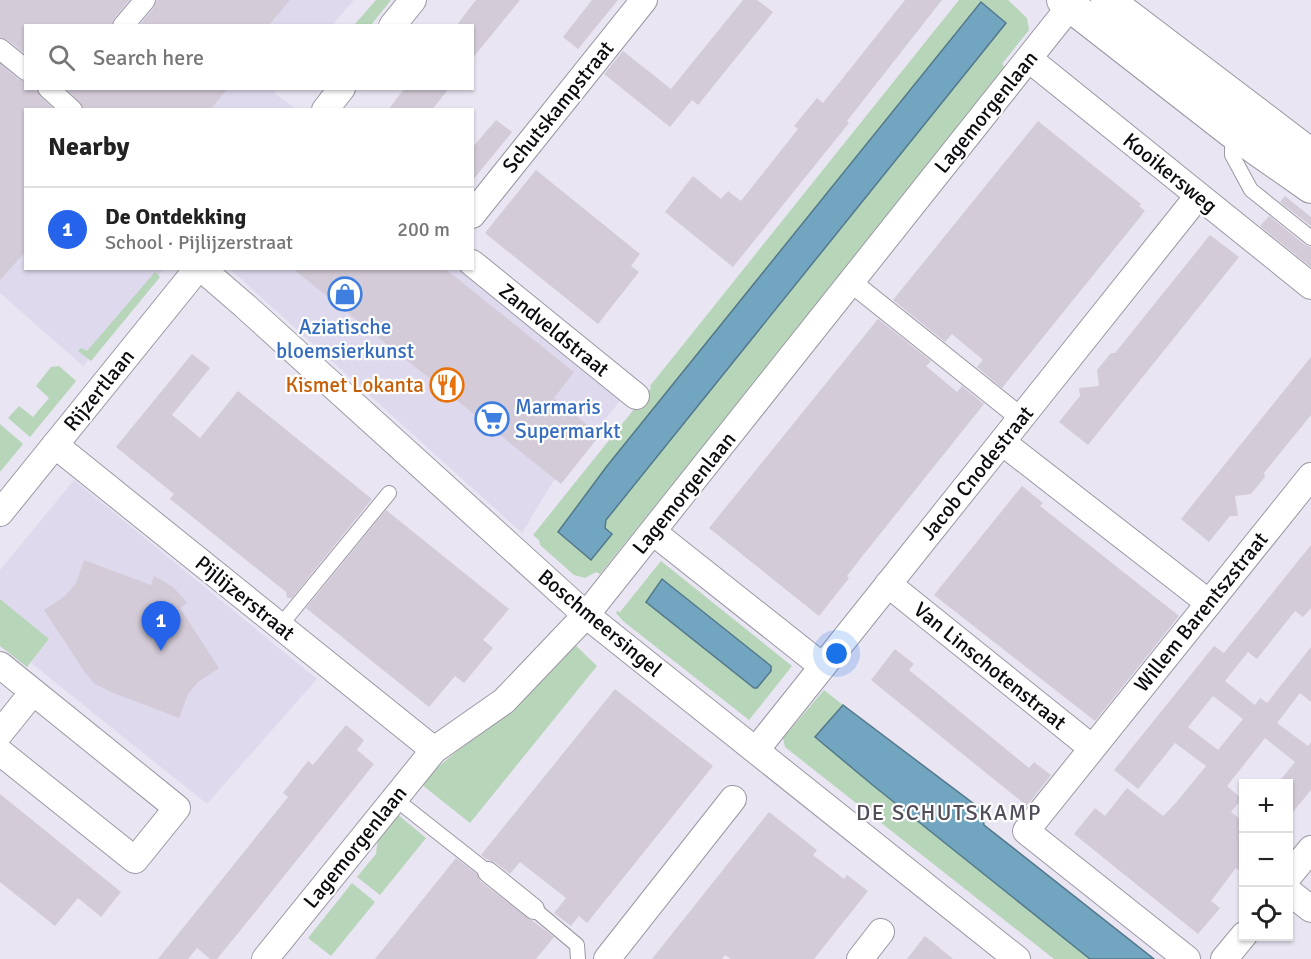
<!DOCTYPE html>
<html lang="en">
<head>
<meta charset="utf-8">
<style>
  body { margin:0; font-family:Signika,sans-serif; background:#f2f2f2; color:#222 }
  .controls { position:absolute; right:18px; bottom:18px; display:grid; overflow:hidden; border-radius:0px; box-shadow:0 2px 4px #0004 }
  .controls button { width:54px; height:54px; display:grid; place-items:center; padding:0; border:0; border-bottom:2px solid #e0e0e0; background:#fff; color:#222; font:30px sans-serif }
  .you { position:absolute; left:837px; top:654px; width:21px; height:21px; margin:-15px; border:4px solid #fff; border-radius:50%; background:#1a73e8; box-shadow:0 0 0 9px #1a73e833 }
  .badge { display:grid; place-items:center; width:39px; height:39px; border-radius:50%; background:#2563eb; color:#fff; font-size:20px; font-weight:700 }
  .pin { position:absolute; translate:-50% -50px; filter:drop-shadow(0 2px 3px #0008) }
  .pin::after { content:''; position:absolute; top:32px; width:21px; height:18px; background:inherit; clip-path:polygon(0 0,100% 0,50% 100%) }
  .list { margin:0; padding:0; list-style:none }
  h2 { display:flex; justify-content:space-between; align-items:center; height:78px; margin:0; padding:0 24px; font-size:26px }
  h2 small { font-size:20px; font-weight:400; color:#767676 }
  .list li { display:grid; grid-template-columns:39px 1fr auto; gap:18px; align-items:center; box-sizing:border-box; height:84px; padding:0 24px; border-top:2px solid #e0e0e0 }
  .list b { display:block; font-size:22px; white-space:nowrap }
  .list p { margin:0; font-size:20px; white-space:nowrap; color:#767676 }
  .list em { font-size:20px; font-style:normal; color:#767676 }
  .icon { flex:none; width:33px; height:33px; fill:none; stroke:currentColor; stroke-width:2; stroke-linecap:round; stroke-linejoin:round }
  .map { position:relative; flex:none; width:1311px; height:959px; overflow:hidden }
  .search { position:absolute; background:#fff; box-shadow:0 2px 4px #0004; left:24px; top:24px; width:450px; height:66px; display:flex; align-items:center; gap:15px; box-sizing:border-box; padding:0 21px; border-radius:0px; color:#767676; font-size:22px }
  .panel { position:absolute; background:#fff; box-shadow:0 2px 4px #0004; left:24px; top:108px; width:450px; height:162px; border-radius:0px }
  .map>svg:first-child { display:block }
  .built { fill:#dfd9ee }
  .green { fill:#b7d5b9; fill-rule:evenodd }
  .water { fill:#72a6c0; stroke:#53788b; stroke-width:1.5 }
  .building { fill:#d3cbd7; fill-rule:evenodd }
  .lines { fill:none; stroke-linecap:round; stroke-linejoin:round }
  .service-casing { stroke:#9b97a4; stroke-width:16 }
  .pedestrian-casing { stroke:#9b97a4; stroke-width:22 }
  .minor-casing { stroke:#9b97a4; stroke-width:28 }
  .tertiary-casing { stroke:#9b97a4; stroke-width:34 }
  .service { stroke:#fff; stroke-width:14 }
  .pedestrian { stroke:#fff; stroke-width:20 }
  .minor { stroke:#fff; stroke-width:26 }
  .tertiary { stroke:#fff; stroke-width:32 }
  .labels { text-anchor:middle; stroke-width:4.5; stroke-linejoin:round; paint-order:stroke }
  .street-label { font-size:21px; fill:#0c0b10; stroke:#fff }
  .shop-label { font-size:21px; fill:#366cbe; stroke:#fff }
  .food-label { font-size:21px; fill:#c56008; stroke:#fff; text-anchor:end }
  .neighbourhood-label { font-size:22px; letter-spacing:1.5px; fill:#514d59; stroke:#fff }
</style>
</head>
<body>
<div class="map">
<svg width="1311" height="959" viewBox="0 0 1311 959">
  <rect width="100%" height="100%" fill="#e9e5f3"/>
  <!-- built -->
  <g class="built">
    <path d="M0,0H354L332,25L26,26V88L277,89L274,93L296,109L26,110V268L164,269L83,366L0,293Z"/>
    <path d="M472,268L636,382L554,480L522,533L230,269Z"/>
    <path d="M74,480L317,679L207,804L31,663L49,639L0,599V570Z"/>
  </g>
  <!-- green -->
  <g class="green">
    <path d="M376,0H391L371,25H354Z"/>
    <path d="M959,0H1008L1027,18L1029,30L1002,64L1007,69L600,574L596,572L585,578L574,575L540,545L539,540L533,535L651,388L650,386ZM981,2L1006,23L606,520L605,528L611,534L591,560L607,466Z"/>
    <path d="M155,272L160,277L91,361L78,351L81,348L87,351Z"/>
    <path d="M59,366L76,381L30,437L8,418L19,406L33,417L49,398L36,386L51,367Z"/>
    <path d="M0,424L23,444L0,472Z"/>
    <path d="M661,561L792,666L749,720L623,621L616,613L617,611L620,612ZM646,602L732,635L771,666L754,688Z"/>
    <path d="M0,599L49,639L27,667L0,646Z"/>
    <path d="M572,642L597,666L470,823L421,784L439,766L513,705Z"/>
    <path d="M824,690L843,705L816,737L875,787L1090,959H1054L785,747L783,738Z"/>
    <path d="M397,814L426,838L380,895L357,877L376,854L378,838Z"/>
    <path d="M352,883L375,902L331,956L308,938Z"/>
  </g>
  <!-- water -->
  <g class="water">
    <path d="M981,2L1006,23L606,520L605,528L612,534L591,560L558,532L607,466Z"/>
    <path d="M662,579L771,666V671L757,688H754L646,602Z"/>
    <path d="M843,705L982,810L984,825L1154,959H1090L875,787L815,737Z"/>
  </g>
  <!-- building -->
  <g class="building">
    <path d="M0,0H129L114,18L111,26H26V54L8,40L0,37Z"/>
    <path d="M157,0H290L268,26H139L154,8Z"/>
    <path d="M476,0H520L472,59V26H456Z"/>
    <path d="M592,0H618L578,49L563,37Z"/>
    <path d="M743,0H757L773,12L698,105L692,100L670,127L604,74L623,51L671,89Z"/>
    <path d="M905,0H942L847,121L849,123L733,267L665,212L693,176L721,199L728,191L741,201L798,129L794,126L817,98L823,103Z"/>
    <path d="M0,64L18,79L26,82V88H36L40,96L54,110H26V251L0,280Z"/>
    <path d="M66,88H228L210,110H84L80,102Z"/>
    <path d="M405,88H449L432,110H388Z"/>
    <path d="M496,120L512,132L472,181V148Z"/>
    <path d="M1038,121L1141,204L1139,206L1145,211L1002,388L977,367L983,360L952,334L945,342L893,300Z"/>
    <path d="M536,170L640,254L631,266L639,272L598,324L485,233Z"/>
    <path d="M1285,196L1311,217V226L1280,202Z"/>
    <path d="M1269,216L1305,245L1311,247V267L1260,226Z"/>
    <path d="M1210,235L1239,257L1088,445L1059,422L1080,396L1079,388L1099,386L1097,370L1111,353H1115Z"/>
    <path d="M292,268H444L574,372L554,398L600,435L561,484Z"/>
    <path d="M878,319L931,361L926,366L957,392L962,386L984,404L864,554L847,576L849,578L819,616L709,528Z"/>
    <path d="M192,354L210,368L172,415L200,438L238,391L372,499L292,598H287L286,592L170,499L174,494L116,447Z"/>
    <path d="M1311,357V415L1264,473L1265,477L1251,494L1235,496L1238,516H1230L1209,542L1181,519Z"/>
    <path d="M1022,486L1043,503L1040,506L1179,616L1095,721L934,595Z"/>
    <path d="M386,510L509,609L483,640L493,648L464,683L455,676L429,707L306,608Z"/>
    <path d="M1311,545V608L1303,617L1295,611L1257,659L1248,652L1225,681L1255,705L1260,698L1267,703L1311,647V702L1300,693L1277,723L1308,746L1311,742V790L1288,818V783H1278L1295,762L1265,738L1227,786L1242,799L1231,812L1244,822V873L1236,868L1211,901L1220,908L1198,934L1074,834L1095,808L1105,816L1127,788L1163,816L1174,805L1206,766L1175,743L1138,789L1114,770L1214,646L1224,653ZM1213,696L1243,719L1218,750L1188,727Z"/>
    <path d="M84,560L151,585L154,576L173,587L187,603L180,608L219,668L198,682L188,694L179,718L111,692L95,684L84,671L44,610L65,596L76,583Z"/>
    <path d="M895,649L914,664L909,670L1029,768L1034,762L1051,775L1027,806L871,680Z"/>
    <path d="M615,689L713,766L587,923L579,916L571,926L554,913L566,898L520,862L510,874L496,863L488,860L481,855Z"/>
    <path d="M346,725L364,740L357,750L374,764L248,921L217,959H210L197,948L188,959H158L288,797L283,793L308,761L313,765Z"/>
    <path d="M0,794L121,892L101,917L78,898L55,926L0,882Z"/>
    <path d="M769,812L817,850L813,855L844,879L847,875L868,891L814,959H731L725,955L722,959H652Z"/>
    <path d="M456,858L477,874L480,881L554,937L536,959H375Z"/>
    <path d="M925,936L953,959H907Z"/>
  </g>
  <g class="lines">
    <!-- service casing -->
    <g class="service-casing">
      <g id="service">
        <path d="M1232,133V155L1251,190L1311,238"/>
        <path d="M280,626L389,493"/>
        <path d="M394,798L488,872"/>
        <path d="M534,909L577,945L578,959"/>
      </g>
    </g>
    <!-- pedestrian casing -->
    <g class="pedestrian-casing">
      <g id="pedestrian">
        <path d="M123,26L145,0"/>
        <path d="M0,49L26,70"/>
        <path d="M48,88L72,110"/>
        <path d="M851,282L1021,418"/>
        <path d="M488,872L534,909"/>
      </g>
    </g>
    <!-- minor casing -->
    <g class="minor-casing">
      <g id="minor">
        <path d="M392,26L413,0"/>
        <path d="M1029,59L1311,286"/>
        <path d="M325,110L342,88"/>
        <path d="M472,215L644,0"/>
        <path d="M472,263L636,396"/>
        <path d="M201,268L245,306L586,615L1017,959"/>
        <path d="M1002,442L1209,603"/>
        <path d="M55,445L434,750"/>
        <path d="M0,513L198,268"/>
        <path d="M653,532L822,666"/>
        <path d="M888,584L1092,748"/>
        <path d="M0,665L177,808L135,860L0,752"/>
        <path d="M0,733L33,692"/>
        <path d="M756,750L1198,196"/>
        <path d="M1288,877L1311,849"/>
        <path d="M1288,891L1311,909"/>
        <path d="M265,959L434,750L504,701L586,615L1075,0"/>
        <path d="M607,959L733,799"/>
        <path d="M860,959L881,932"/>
        <path d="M1187,959L1026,831L1311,476"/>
        <path d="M1224,959L1244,935"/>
      </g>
    </g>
    <!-- tertiary casing -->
    <g class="tertiary-casing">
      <g id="tertiary">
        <path d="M1063,0L1231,131L1311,187"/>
        <path d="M1107,0L1311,155"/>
      </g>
    </g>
    <!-- service -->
    <use href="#service" class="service"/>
    <!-- pedestrian -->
    <use href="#pedestrian" class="pedestrian"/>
    <!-- minor -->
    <use href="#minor" class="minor"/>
    <!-- tertiary -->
    <use href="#tertiary" class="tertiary"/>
  </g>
  <!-- icons -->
  <defs>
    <g id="shop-ring" transform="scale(1.725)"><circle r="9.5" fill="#fff" stroke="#3f7fe0" stroke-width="1.5"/><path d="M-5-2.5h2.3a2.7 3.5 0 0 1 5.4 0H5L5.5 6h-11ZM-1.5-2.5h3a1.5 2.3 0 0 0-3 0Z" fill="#3f7fe0"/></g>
    <g id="restaurant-ring" transform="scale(1.725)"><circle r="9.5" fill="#fff" stroke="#e8710a" stroke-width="1.5"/><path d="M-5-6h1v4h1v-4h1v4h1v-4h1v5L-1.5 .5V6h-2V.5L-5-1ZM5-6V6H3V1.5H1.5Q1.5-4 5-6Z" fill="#e8710a"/></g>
    <g id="supermarket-ring" transform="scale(1.725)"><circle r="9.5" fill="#fff" stroke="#3f7fe0" stroke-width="1.5"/><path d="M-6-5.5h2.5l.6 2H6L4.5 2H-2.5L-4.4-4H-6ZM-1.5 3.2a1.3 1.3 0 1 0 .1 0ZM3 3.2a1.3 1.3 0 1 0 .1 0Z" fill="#3f7fe0"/></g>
  </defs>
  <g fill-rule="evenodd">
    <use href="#shop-ring" x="345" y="294"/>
    <use href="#restaurant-ring" x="447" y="385"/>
    <use href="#supermarket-ring" x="492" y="419"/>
  </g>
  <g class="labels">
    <!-- street labels -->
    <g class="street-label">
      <text transform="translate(558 107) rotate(-51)" y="7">Schutskampstraat</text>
      <text transform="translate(986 112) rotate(-51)" y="7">Lagemorgenlaan</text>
      <text transform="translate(1170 173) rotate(39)" y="7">Kooikersweg</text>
      <text transform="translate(554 330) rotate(39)" y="7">Zandveldstraat</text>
      <text transform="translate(99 390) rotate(-51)" y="7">Rijzertlaan</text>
      <text transform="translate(977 473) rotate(-51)" y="7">Jacob Cnodestraat</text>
      <text transform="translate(684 493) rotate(-51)" y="7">Lagemorgenlaan</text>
      <text transform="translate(245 598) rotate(39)" y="7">Pijlijzerstraat</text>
      <text transform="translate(1201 612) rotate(-51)" y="7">Willem Barentszstraat</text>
      <text transform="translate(600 623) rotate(40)" y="7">Boschmeersingel</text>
      <text transform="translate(990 666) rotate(39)" y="7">Van Linschotenstraat</text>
      <text transform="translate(355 847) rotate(-51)" y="7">Lagemorgenlaan</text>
    </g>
    <!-- shop labels -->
    <g class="shop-label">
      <text x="345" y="334">Aziatische<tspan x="345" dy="24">bloemsierkunst</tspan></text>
      <text x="515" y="414" text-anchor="start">Marmaris<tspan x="515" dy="24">Supermarkt</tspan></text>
    </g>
    <!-- food labels -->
    <g class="food-label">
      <text x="424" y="392">Kismet Lokanta</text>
    </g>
    <!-- neighbourhood labels -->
    <g class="neighbourhood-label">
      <text x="949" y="820">DE SCHUTSKAMP</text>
    </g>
  </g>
</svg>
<div class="controls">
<button>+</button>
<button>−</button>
<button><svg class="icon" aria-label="locate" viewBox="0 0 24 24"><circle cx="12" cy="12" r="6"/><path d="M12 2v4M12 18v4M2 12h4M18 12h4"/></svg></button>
</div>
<div class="you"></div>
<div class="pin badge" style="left:161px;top:651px">1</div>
<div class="search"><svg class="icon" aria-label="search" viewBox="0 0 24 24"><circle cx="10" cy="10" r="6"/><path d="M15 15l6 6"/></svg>Search here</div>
<section class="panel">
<h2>Nearby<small></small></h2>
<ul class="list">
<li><span class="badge">1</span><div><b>De Ontdekking</b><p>School · Pijlijzerstraat</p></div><em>200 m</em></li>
</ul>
</section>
</div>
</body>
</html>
